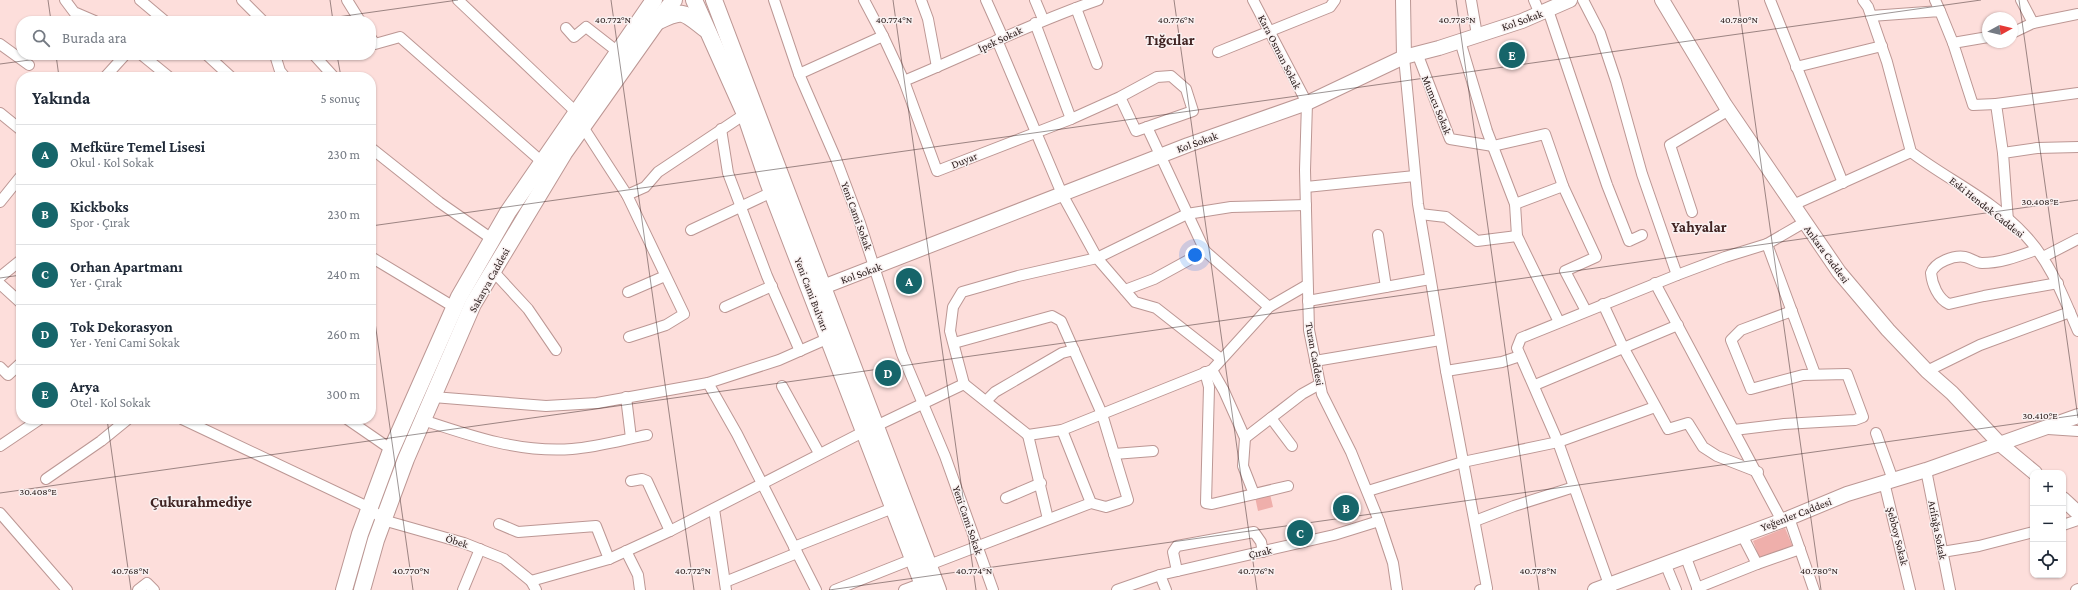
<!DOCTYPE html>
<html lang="tr">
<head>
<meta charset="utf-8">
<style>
  body { margin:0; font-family:"Crimson Pro",serif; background:#f6f6f7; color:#1f2937 }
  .controls { position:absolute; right:12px; bottom:12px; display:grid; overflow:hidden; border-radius:8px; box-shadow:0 1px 3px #0004 }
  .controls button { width:36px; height:36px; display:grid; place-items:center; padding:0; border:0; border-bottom:1px solid #e0e1e3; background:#fff; color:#1f2937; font:20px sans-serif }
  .compass { position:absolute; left:1982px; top:12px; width:36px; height:36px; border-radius:50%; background:#fff; box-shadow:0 1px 3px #0004; rotate:82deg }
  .you { position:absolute; left:1195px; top:255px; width:14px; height:14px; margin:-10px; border:3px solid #fff; border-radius:50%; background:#1a73e8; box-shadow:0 0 0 6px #1a73e833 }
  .badge { display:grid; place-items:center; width:26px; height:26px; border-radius:50%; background:#16656a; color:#fff; font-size:13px; font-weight:700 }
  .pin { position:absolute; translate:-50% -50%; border:2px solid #fff; box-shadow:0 1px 4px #0006 }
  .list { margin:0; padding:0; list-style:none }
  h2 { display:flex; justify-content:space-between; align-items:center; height:52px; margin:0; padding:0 16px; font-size:17px }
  h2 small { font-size:13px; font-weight:400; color:#747a83 }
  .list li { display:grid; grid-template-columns:26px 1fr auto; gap:12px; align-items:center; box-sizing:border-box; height:60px; padding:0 16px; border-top:1px solid #e0e1e3 }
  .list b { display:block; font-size:15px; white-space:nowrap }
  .list p { margin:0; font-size:13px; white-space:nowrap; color:#747a83 }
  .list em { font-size:13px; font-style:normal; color:#747a83 }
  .icon { flex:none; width:22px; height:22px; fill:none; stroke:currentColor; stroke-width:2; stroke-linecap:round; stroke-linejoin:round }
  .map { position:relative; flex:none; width:2078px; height:590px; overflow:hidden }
  .search { position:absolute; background:#fff; box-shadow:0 1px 3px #0004; left:16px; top:16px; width:360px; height:44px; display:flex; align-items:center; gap:10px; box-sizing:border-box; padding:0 14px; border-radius:16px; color:#747a83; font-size:15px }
  .panel { position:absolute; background:#fff; box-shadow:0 1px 3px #0004; left:16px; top:72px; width:360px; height:352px; border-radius:16px }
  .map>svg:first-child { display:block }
  .green { fill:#efafab }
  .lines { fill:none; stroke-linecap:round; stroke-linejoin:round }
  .street-casing { stroke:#bc9794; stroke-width:12 }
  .secondary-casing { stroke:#bc9794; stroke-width:16 }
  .primary-casing { stroke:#bc9794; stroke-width:18 }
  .street { stroke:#fff; stroke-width:10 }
  .secondary { stroke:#fff; stroke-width:14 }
  .primary { stroke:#fff; stroke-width:16 }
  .ticks { fill:none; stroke:#251716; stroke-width:1; stroke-opacity:0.45 }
  .labels { text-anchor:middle; stroke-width:3; stroke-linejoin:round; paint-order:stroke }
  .street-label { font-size:11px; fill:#251716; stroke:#f9f1f1 }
  .district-label { font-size:15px; font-weight:bold; fill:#402322; stroke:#f9f1f1 }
  .ticks-label { font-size:10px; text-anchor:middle; fill:#251716; stroke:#f9f1f1; stroke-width:3; stroke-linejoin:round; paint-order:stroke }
</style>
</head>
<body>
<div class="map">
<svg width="2078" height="590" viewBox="0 0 2078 590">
  <rect width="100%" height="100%" fill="#fddedb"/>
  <!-- green -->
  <g class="green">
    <path d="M1270,494L1273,507L1258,511L1255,497Z"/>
    <path d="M1785,528L1793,547L1760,560L1753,541Z"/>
  </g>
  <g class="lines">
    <!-- street casing -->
    <g class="street-casing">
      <g id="street">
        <path d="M65,0L74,12L95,21"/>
        <path d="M140,0L165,21"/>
        <path d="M242,0L263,21"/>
        <path d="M347,0L360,21"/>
        <path d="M458,0L576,112"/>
        <path d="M774,0L799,74L836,159L860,223L902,354L945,456L993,590"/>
        <path d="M864,0L883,36"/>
        <path d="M921,0L928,19L937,67"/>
        <path d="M986,0L1003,38"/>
        <path d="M1035,0L1043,19"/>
        <path d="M1253,0L1307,103L1305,170L1309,330L1322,394L1351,452L1379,521L1393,563L1397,590"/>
        <path d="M1471,0L1477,35"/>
        <path d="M1534,0L1540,14"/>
        <path d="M1583,0L1600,33L1616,81L1642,174L1677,275"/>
        <path d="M1770,0L1843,183"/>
        <path d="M1863,0L1868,7L1887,62L1911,152C1948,180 1993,200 2025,235C2051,263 2063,296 2078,331"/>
        <path d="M1935,0L1940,11"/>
        <path d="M2021,0L2033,23"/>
        <path d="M1076,8L1097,64"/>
        <path d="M1548,10L1607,185L1629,241L1642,235"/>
        <path d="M1871,16L1940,11L1953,43"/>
        <path d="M1035,23L1071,119"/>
        <path d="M566,28L574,37L586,27L618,52"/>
        <path d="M2012,33L2033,23L2078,14"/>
        <path d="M1988,37L1953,43L1973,105L1996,104"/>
        <path d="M371,38L375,44L400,37L541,161"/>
        <path d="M997,40L1062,194L1097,258L1135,302L1156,308L1221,359"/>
        <path d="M1460,41L1487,131L1515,204L1517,236L1559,322"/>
        <path d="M0,44L29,65"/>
        <path d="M1218,52L1330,7L1335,0"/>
        <path d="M1417,53L1450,139L1493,146L1545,134L1563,186L1596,257L1565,271L1586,311"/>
        <path d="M142,55L169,77"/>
        <path d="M207,55L231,77"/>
        <path d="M275,55L280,71L285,77"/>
        <path d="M314,55L334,77"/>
        <path d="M1404,57L1418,204L1446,371L1487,588L1480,590"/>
        <path d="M1796,67L1882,46"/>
        <path d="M799,74L883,36L904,81L937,171L1071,119L1120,97L1157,77L1171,76L1186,89L1193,111L1136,131L1120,97"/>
        <path d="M105,77L125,55"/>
        <path d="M904,81C969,54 1031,23 1098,0"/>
        <path d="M0,113L21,130"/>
        <path d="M583,127L627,195L684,314L666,325L629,337"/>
        <path d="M1147,127L1205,251L1269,307"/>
        <path d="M721,129L728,173L767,276L800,351"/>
        <path d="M371,148L439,202L492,239"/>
        <path d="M2003,153L1996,104L2078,93"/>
        <path d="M1306,187L1415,176"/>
        <path d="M627,195L645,187L658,172L745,114"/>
        <path d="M0,202L21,176"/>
        <path d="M1515,204L1563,186"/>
        <path d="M1793,205L1911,152"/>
        <path d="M1692,212L1670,145L1729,110"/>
        <path d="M1420,214L1446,217L1477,241L1517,236"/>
        <path d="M2008,221L2003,153L2037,148L2078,147"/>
        <path d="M691,230L772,192"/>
        <path d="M1378,235L1386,287"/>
        <path d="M1767,244L1815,374"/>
        <path d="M2036,250C2019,256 2001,263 1982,263C1976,263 1971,258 1965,257C1954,255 1935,262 1931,273C1932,284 1938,299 1949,304L1984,296L2058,283"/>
        <path d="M371,257L454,307"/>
        <path d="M2043,257L2078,239"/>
        <path d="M493,271L528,309L556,350"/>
        <path d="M0,277L21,260"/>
        <path d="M1655,283L1782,521"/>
        <path d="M0,284L21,303"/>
        <path d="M1125,290L1154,279L1205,251"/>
        <path d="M628,292L665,276"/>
        <path d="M1308,301L1430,279"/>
        <path d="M1603,304L1623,347L1668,429L1688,423L1703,447L1717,456L1758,472"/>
        <path d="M725,307L772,286"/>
        <path d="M1315,361L1440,340"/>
        <path d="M0,367L8,375L21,363"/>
        <path d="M1212,370L1224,391L1245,438L1243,466L1254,494"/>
        <path d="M1446,371L1502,362L1520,356"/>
        <path d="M1927,371L1980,345L2070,312"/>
        <path d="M1205,372L1209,387L1206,503L1212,504L1288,486"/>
        <path d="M708,383L737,434L816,590"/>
        <path d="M964,384L950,331L953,307L962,292L1018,276L1097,258L1187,214L1231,207L1306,205"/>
        <path d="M1535,385L1678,325"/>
        <path d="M782,386L819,453"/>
        <path d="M433,397L546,406L597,403L708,383L779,360L829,338"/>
        <path d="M626,397L631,438"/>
        <path d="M986,401L995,392L1062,353L1074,350"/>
        <path d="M1271,418L1292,446"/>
        <path d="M182,419L370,508L383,520L464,543L504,559L531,581L536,590"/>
        <path d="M347,419L392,450"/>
        <path d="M423,420C471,436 520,453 572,449C597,447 622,440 647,435"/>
        <path d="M876,426L964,384L1028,435L1062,430L1212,370L1269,307L1307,285"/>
        <path d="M2048,429L2078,431"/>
        <path d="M1062,430L1091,503"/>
        <path d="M1734,430L1784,424L1855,420L1863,417L1847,374L1803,375L1751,389L1731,340L1741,330L1792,311"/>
        <path d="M1876,433L1893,480"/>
        <path d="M1028,435L1048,519"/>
        <path d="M1245,438L1302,394L1320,384"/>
        <path d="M0,446L40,419"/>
        <path d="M1114,454L1153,451"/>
        <path d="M1926,470L1950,590"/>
        <path d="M46,479L101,441L128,419"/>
        <path d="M631,481L642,479L647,481L670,531"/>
        <path d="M1884,482L1910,590"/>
        <path d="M1368,491L1463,462L1558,442L1655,407"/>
        <path d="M1006,498L1041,483"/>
        <path d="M714,509L726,590"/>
        <path d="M0,513L67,590"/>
        <path d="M1789,518L1814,590"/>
        <path d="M1475,521L1514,506L1574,487"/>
        <path d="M499,524L518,532L596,526L609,559"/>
        <path d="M2063,525L2078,520"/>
        <path d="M794,547L893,508"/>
        <path d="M626,551L638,575L640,590"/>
        <path d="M1942,552L1979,546L2033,532"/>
        <path d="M1685,555L1698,590"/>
        <path d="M1665,563L1676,590"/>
        <path d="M1757,564L1800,549"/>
        <path d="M929,565L1091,503L1106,507L1128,500L1102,414L1061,321L1052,316L954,343"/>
        <path d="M1177,571L1173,552L1177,546L1254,532L1261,542L1263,552"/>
        <path d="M1160,575L1166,590"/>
        <path d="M531,581L609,559L670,531L865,431"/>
        <path d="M725,582L797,553"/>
        <path d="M1697,588L1757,564L1742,535"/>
        <path d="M138,590L147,583L154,590"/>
        <path d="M463,590L480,549"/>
        <path d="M835,590L913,559"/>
        <path d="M904,590L923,583"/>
        <path d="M1117,590L1160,575L1334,535L1379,521"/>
        <path d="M1611,590L1558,442L1517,348L1521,338L1677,275L1725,257L1767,244L1805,222"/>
        <path d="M2076,590L2078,589"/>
      </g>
    </g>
    <!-- secondary casing -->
    <g class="secondary-casing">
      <g id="secondary">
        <path d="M1403,0L1404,57"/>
        <path d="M1662,0L1725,105L1839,272L1888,330L1927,371L1952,393L2000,444L2035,473"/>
        <path d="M823,287L1188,145L1307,103L1404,57L1439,48L1522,21L1570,0"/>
        <path d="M2063,499L2078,513"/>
        <path d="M1595,590L1789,518L1847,494L1926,470L2078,416"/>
      </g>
    </g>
    <!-- primary casing -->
    <g class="primary-casing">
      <g id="primary">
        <path d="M694,0L745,114L768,182L925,590"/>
        <path d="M714,0L938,590"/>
        <path d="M659,21C684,9 683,12 705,29"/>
        <path d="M344,590L360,534L390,453L459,297L508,212L654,0"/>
        <path d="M362,590L376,540L406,459L473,304L564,153L656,23L674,0"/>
      </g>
    </g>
    <!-- street -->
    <use href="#street" class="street"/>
    <!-- secondary -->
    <use href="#secondary" class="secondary"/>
    <!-- primary -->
    <use href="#primary" class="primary"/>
  </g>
  <!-- ticks -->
  <path class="ticks" d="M48,0L51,21M330,0L333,21M611,0L694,590M893,0L976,590M1174,0L1257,590M1456,0L1539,590M1738,0L1821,590M2019,0L2078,418M309,21L458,0M56,55L59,77M337,55L341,77M0,64L67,55M371,226L1981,0M0,278L21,275M371,294L413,590M107,419L131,590M0,493L2078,200M829,590L2078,415"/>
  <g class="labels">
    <!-- street labels -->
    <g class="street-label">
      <text transform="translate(1522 20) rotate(-20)" y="4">Kol Sokak</text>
      <text transform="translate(1000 39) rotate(-25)" y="4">İpek Sokak</text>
      <text transform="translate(1280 52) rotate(63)" y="4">Kara Osman Sokak</text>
      <text transform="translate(1437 105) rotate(68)" y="4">Mumcu Sokak</text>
      <text transform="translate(1197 142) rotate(-20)" y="4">Kol Sokak</text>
      <text transform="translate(964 160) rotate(-22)" y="4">Duyar</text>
      <text transform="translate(1987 207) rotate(38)" y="4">Eski Hendek Caddesi</text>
      <text transform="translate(857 216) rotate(70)" y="4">Yeni Cami Sokak</text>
      <text transform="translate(1827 254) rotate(54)" y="4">Ankara Caddesi</text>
      <text transform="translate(861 273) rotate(-20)" y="4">Kol Sokak</text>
      <text transform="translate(489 280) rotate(-61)" y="4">Sakarya Caddesi</text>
      <text transform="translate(812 294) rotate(69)" y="4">Yeni Cami Bulvarı</text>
      <text transform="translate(1315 354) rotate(80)" y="4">Turan Caddesi</text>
      <text transform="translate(1796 514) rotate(-21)" y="4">Yeğenler Caddesi</text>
      <text transform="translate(968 520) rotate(71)" y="4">Yeni Cami Sokak</text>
      <text transform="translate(1938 530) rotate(79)" y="4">Arifağa Sokak</text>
      <text transform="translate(1898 536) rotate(76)" y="4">Şebboy Sokak</text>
      <text transform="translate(457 541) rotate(18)" y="4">Öbek</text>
      <text transform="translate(1260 552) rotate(-13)" y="4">Çırak</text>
    </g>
    <!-- district labels -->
    <g class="district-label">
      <text x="1170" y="45">Tığcılar</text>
      <text x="1699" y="232">Yahyalar</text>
      <text x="201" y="507">Çukurahmediye</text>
    </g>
  </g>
  <g class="ticks-label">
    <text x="613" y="23">40.772°N</text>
    <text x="894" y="23">40.774°N</text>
    <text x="1176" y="23">40.776°N</text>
    <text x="1457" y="23">40.778°N</text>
    <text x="1739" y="23">40.780°N</text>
    <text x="2040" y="205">30.408°E</text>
    <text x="2040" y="419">30.410°E</text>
    <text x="38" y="495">30.408°E</text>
    <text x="130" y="574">40.768°N</text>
    <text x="411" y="574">40.770°N</text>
    <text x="693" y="574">40.772°N</text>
    <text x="974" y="574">40.774°N</text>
    <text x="1256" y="574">40.776°N</text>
    <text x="1538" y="574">40.778°N</text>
    <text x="1819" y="574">40.780°N</text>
  </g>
</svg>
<div class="controls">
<button>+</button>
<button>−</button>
<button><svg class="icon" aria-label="locate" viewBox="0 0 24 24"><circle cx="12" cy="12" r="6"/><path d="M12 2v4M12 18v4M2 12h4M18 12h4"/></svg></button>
</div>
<svg class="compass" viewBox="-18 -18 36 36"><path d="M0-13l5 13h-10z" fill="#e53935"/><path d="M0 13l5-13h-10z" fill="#747a83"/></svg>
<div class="you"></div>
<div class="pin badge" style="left:909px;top:281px">A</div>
<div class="pin badge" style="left:1346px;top:508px">B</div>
<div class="pin badge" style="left:1300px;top:533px">C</div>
<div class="pin badge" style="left:888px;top:373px">D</div>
<div class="pin badge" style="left:1512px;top:55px">E</div>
<div class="search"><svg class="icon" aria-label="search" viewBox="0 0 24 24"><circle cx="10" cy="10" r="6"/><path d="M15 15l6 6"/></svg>Burada ara</div>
<section class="panel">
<h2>Yakında<small>5 sonuç</small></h2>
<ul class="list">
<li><span class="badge">A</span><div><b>Mefküre Temel Lisesi</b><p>Okul · Kol Sokak</p></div><em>230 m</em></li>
<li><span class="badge">B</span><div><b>Kickboks</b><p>Spor · Çırak</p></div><em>230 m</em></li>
<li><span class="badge">C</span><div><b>Orhan Apartmanı</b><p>Yer · Çırak</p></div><em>240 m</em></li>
<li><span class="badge">D</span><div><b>Tok Dekorasyon</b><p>Yer · Yeni Cami Sokak</p></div><em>260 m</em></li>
<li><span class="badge">E</span><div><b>Arya</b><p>Otel · Kol Sokak</p></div><em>300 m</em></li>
</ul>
</section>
</div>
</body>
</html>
